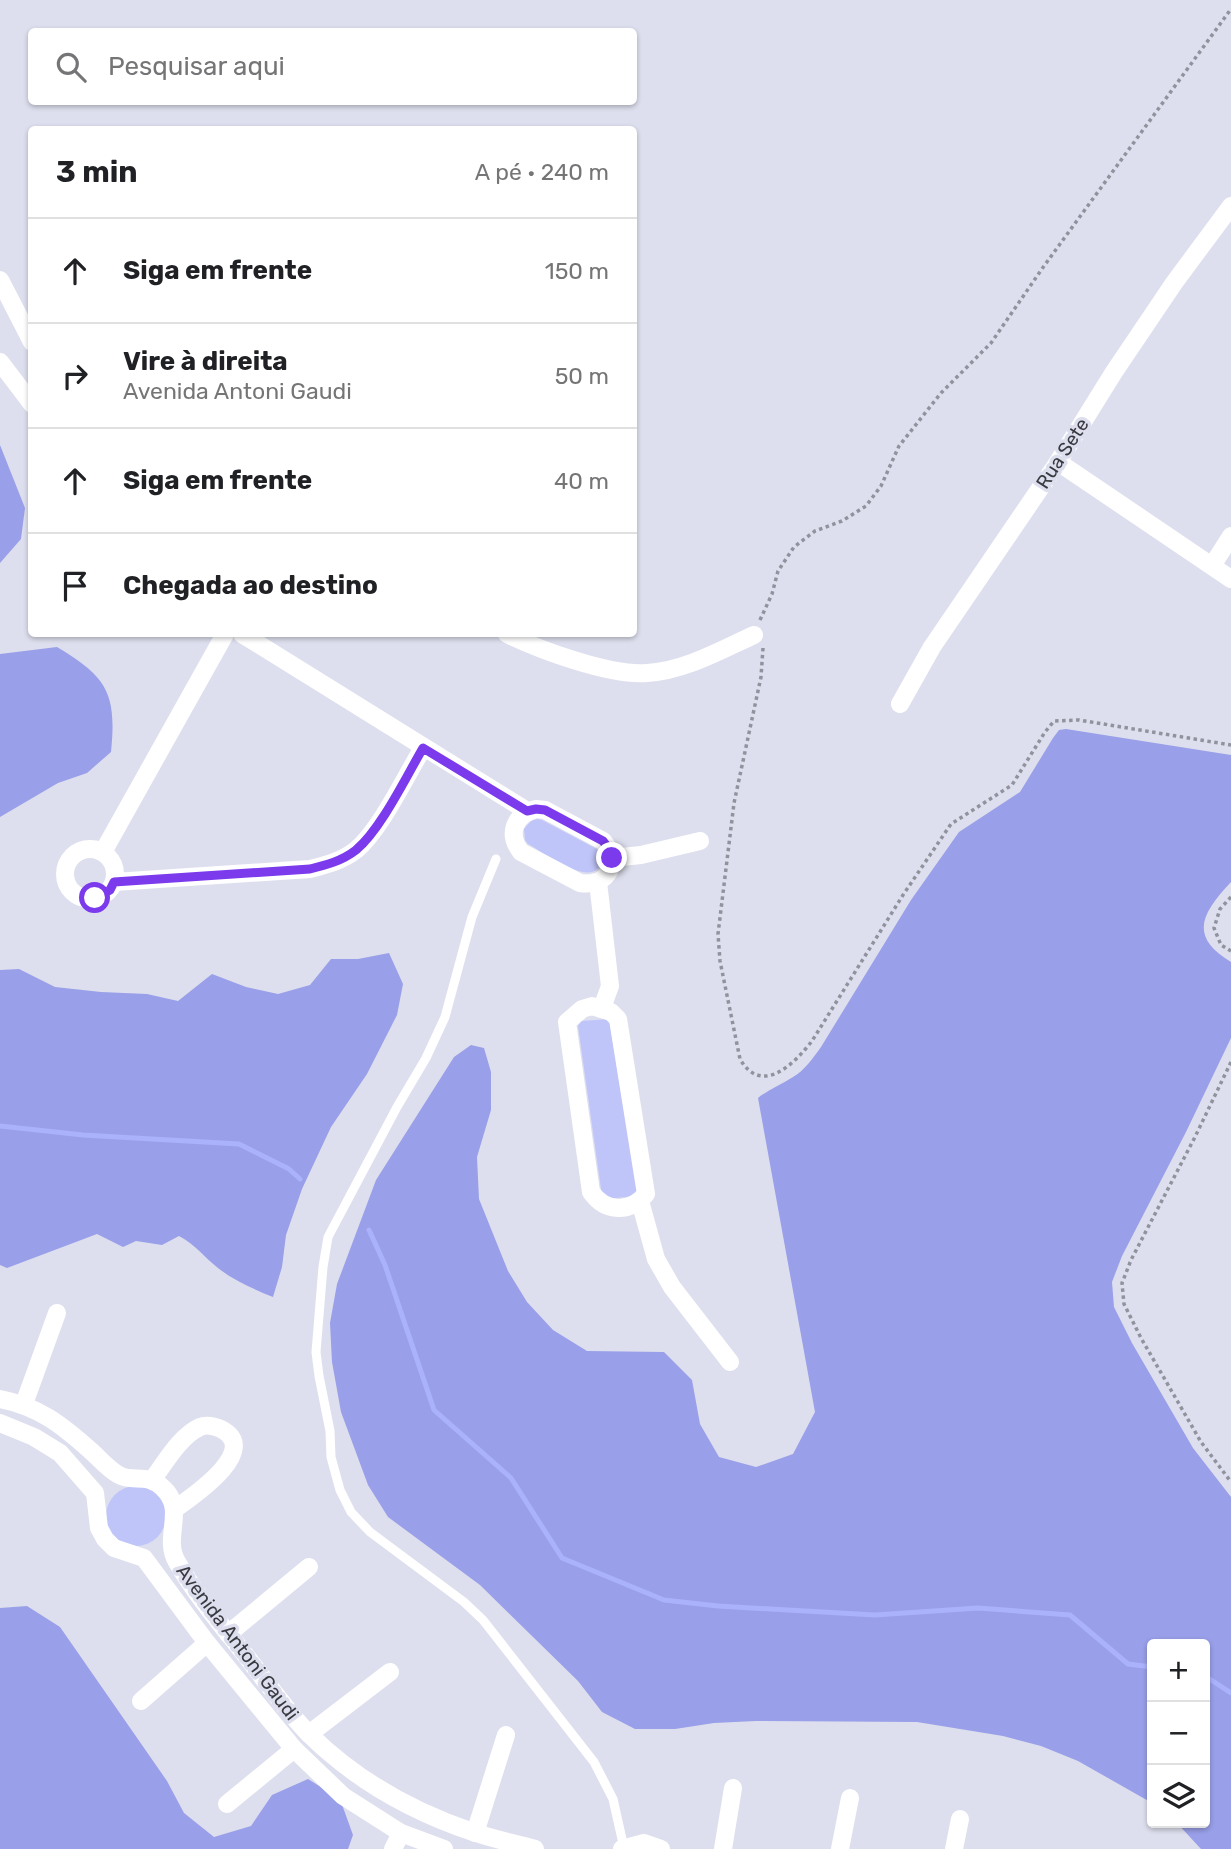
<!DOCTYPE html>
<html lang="pt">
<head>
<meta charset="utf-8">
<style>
  body { margin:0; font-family:Rubik,sans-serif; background:#f6f6f6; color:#202124 }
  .controls { position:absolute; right:21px; bottom:21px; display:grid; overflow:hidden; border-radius:7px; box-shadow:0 2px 5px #0004 }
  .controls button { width:63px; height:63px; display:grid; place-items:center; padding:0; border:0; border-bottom:2px solid #e0e0e0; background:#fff; color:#202124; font:35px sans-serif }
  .stop { position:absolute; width:21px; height:21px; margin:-16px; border:5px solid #7c3aed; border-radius:50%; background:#fff }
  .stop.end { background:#7c3aed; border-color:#fff; box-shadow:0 2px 7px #0008 }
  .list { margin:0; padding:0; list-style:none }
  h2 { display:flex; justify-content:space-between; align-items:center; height:91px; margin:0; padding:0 28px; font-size:30px }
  h2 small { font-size:23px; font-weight:400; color:#757577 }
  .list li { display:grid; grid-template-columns:46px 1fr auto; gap:21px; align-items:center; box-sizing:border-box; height:105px; padding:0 28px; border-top:2px solid #e0e0e0 }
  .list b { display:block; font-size:26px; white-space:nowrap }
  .list p { margin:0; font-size:23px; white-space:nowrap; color:#757577 }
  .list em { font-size:23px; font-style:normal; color:#757577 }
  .icon { flex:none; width:38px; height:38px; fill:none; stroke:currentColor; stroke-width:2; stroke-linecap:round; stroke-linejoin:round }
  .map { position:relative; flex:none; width:1231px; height:1849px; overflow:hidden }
  .search { position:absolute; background:#fff; box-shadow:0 2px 5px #0004; left:28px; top:28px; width:609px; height:77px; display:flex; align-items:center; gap:18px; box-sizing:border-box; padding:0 24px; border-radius:7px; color:#757577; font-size:26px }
  .panel { position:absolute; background:#fff; box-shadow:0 2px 5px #0004; left:28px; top:126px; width:609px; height:511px; border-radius:7px }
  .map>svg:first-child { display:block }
  .green { fill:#c0c5f9 }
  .forest { fill:#999fe8 }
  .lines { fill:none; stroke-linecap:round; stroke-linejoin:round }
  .stream { stroke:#abb2fc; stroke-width:5 }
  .path { stroke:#90929d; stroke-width:3.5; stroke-dasharray:3.5 3.5; stroke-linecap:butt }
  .service { stroke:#fff; stroke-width:9 }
  .minor { stroke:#fff; stroke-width:18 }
  .route { stroke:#7c3aed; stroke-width:9 }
  .labels { text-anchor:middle; stroke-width:7; stroke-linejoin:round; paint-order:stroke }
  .street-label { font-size:19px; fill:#393a40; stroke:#dddfee }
</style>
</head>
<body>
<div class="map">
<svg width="1231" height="1849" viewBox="0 0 1231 1849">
  <rect width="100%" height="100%" fill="#dddfee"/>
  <!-- green -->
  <g class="green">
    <path d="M537,819L542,820L597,849L602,859C597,893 545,853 528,844L525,840L524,829L531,821Z"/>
    <path d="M609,1019L637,1191L636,1196L606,1199L602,1196L578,1026L581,1021Z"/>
    <circle cx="136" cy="1516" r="30"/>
  </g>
  <!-- forest -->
  <g class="forest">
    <path d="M0,445L25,508L21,539L0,563Z"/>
    <path d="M57,647C107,677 117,693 111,752L87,773L58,783L0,817V654Z"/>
    <path d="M1066,729L1231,755V882C1202,913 1188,936 1231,962V1038L1186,1132L1122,1256L1112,1282L1114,1307L1132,1343L1193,1448L1231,1497V1849H1201L1177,1823H1205V1644H1152V1803L1078,1761L1041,1746L1003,1736L917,1722L756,1721L714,1723L675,1729H635L602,1712L578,1681L480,1585L388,1517L368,1485L341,1412L332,1362L330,1323L337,1284L376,1180L454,1057L471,1045L484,1048L491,1072V1110L477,1157L479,1199L508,1271L527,1302L553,1330L587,1351L664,1352L692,1380L700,1424L719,1457L756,1467L793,1454L815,1412L758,1098C769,1089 781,1085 793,1077C805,1070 813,1058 821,1047L911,900L959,832L1020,792L1053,738L1059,730Z"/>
    <path d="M389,953L403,984L397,1015L367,1074L331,1127L302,1189L286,1235L282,1267L273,1297C254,1289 234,1281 218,1268C204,1257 196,1245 179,1236L162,1245L136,1241L123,1247L97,1234L7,1268L0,1265V970L19,969L55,987L101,992L147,994L178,1001L212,974L246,987L278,994L310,985L331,959H358Z"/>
    <path d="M27,1606L60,1627L167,1781L184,1813L214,1837L251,1826L272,1795L308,1779L340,1799L353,1835L348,1849H0V1608Z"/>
  </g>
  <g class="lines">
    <!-- stream -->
    <g class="stream">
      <path d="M0,1126L83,1135L239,1144L289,1169L300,1179"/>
      <path d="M369,1230L385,1265L434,1410L511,1478L562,1558L664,1600L718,1606L875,1615L978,1608L1070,1615L1128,1664L1152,1667"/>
      <path d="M1205,1676L1231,1693"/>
    </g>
    <!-- path -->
    <g class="path">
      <path d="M760,620L772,594L778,571L794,547L815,531L842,521L866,506L881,486L899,446L941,393L991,343L1044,266L1231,9"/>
      <path d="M763,648L761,677L734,803L718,934L720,961L740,1059C762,1097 795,1063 812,1041L903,895L951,824L1012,785L1045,732L1054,721L1079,720L1231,745"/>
      <path d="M1231,897L1220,909L1214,928L1221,945L1231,951"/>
      <path d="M1231,1062L1195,1137L1131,1260L1122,1283L1124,1304L1141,1338L1201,1442L1231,1482"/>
    </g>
    <!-- service -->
    <path class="service" d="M496,859L472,917L445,1017L426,1058L397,1107L328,1237L323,1267L316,1352L319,1376L330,1431L331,1457L340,1490L351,1512L370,1532L464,1602L483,1620L594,1762L613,1799L624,1848"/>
    <!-- minor -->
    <g class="minor">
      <path d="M0,280L32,342"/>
      <path d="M0,362L32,404"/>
      <path d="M1058,462L1231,579"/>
      <path d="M1212,566L1231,536"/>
      <path d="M242,634L527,811"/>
      <path d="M507,634C540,650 610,676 647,673C684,671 721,650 754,635"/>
      <path d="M900,704L932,647L1058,462L1114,372L1174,283L1231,206"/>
      <path d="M536,809L545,810L603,841C621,863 608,887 580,883L521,852C507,834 514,815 536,809Z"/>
      <circle cx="90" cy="874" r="25"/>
      <path d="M103,852L225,634"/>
      <path d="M612,858L641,855L700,841"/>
      <path d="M114,882L310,869C326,865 342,861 356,850C381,829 405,777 423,748"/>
      <path d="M598,882L610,986L602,1008"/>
      <path d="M592,1006L611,1012L618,1019L646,1194C630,1213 606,1213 591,1192L567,1022L582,1009Z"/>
      <path d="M640,1201L656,1259L672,1287L730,1362"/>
      <path d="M0,1399C38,1406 62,1425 91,1451C99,1458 109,1470 119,1475C133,1483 147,1472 163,1488C187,1510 162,1537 177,1562C197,1597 225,1629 250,1661C269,1685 288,1713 310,1735C356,1780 413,1812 473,1832C493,1839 514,1843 535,1849"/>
      <path d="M24,1404L57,1313"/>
      <path d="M0,1423L34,1437L60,1453L95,1493L99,1528L105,1539L114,1548L144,1558L207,1643L294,1749L343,1796L401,1833L444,1849"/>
      <path d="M152,1480C165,1463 180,1436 200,1427C207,1424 214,1426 221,1429C263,1450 190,1498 175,1509"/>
      <path d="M228,1634L309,1567"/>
      <path d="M141,1701L207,1643"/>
      <path d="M309,1734L390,1672"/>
      <path d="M227,1804L294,1749"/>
      <path d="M475,1833L506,1735"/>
      <path d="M393,1849L401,1833"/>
      <path d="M622,1849L644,1843L661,1849"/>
      <path d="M723,1849L733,1788"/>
      <path d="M840,1849L850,1798"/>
      <path d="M954,1849L960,1819"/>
    </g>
  </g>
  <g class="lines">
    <!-- route -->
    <path class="route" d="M95,898L110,890L114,882L310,869C326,865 342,861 356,850C381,829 406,777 423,748L527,811L536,809L545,810L603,841L609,849L612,858"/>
  </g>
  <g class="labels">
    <!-- street labels -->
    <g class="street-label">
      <text transform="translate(1062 453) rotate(-57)" y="7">Rua Sete</text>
      <text transform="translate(238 1642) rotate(53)" y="7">Avenida Antoni Gaudi</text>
    </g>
  </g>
</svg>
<div class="controls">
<button>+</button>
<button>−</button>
<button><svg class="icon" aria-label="layers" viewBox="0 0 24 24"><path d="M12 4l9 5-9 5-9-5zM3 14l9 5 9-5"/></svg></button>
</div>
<div class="stop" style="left:95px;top:898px"></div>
<div class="stop end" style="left:612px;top:858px"></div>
<div class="search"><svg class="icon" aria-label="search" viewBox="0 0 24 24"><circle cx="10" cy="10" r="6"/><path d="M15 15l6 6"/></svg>Pesquisar aqui</div>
<section class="panel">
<h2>3 min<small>A pé · 240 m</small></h2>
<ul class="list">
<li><svg class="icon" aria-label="ahead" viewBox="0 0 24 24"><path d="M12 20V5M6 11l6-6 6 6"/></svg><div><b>Siga em frente</b></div><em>150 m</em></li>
<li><svg class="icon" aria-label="right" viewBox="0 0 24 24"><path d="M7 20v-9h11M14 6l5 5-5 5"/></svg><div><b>Vire à direita</b><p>Avenida Antoni Gaudi</p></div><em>50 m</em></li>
<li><svg class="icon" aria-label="ahead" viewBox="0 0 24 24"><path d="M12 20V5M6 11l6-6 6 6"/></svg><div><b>Siga em frente</b></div><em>40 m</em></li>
<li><svg class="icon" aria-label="arrive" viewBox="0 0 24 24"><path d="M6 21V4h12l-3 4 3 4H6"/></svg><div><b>Chegada ao destino</b></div></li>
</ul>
</section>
</div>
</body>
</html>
